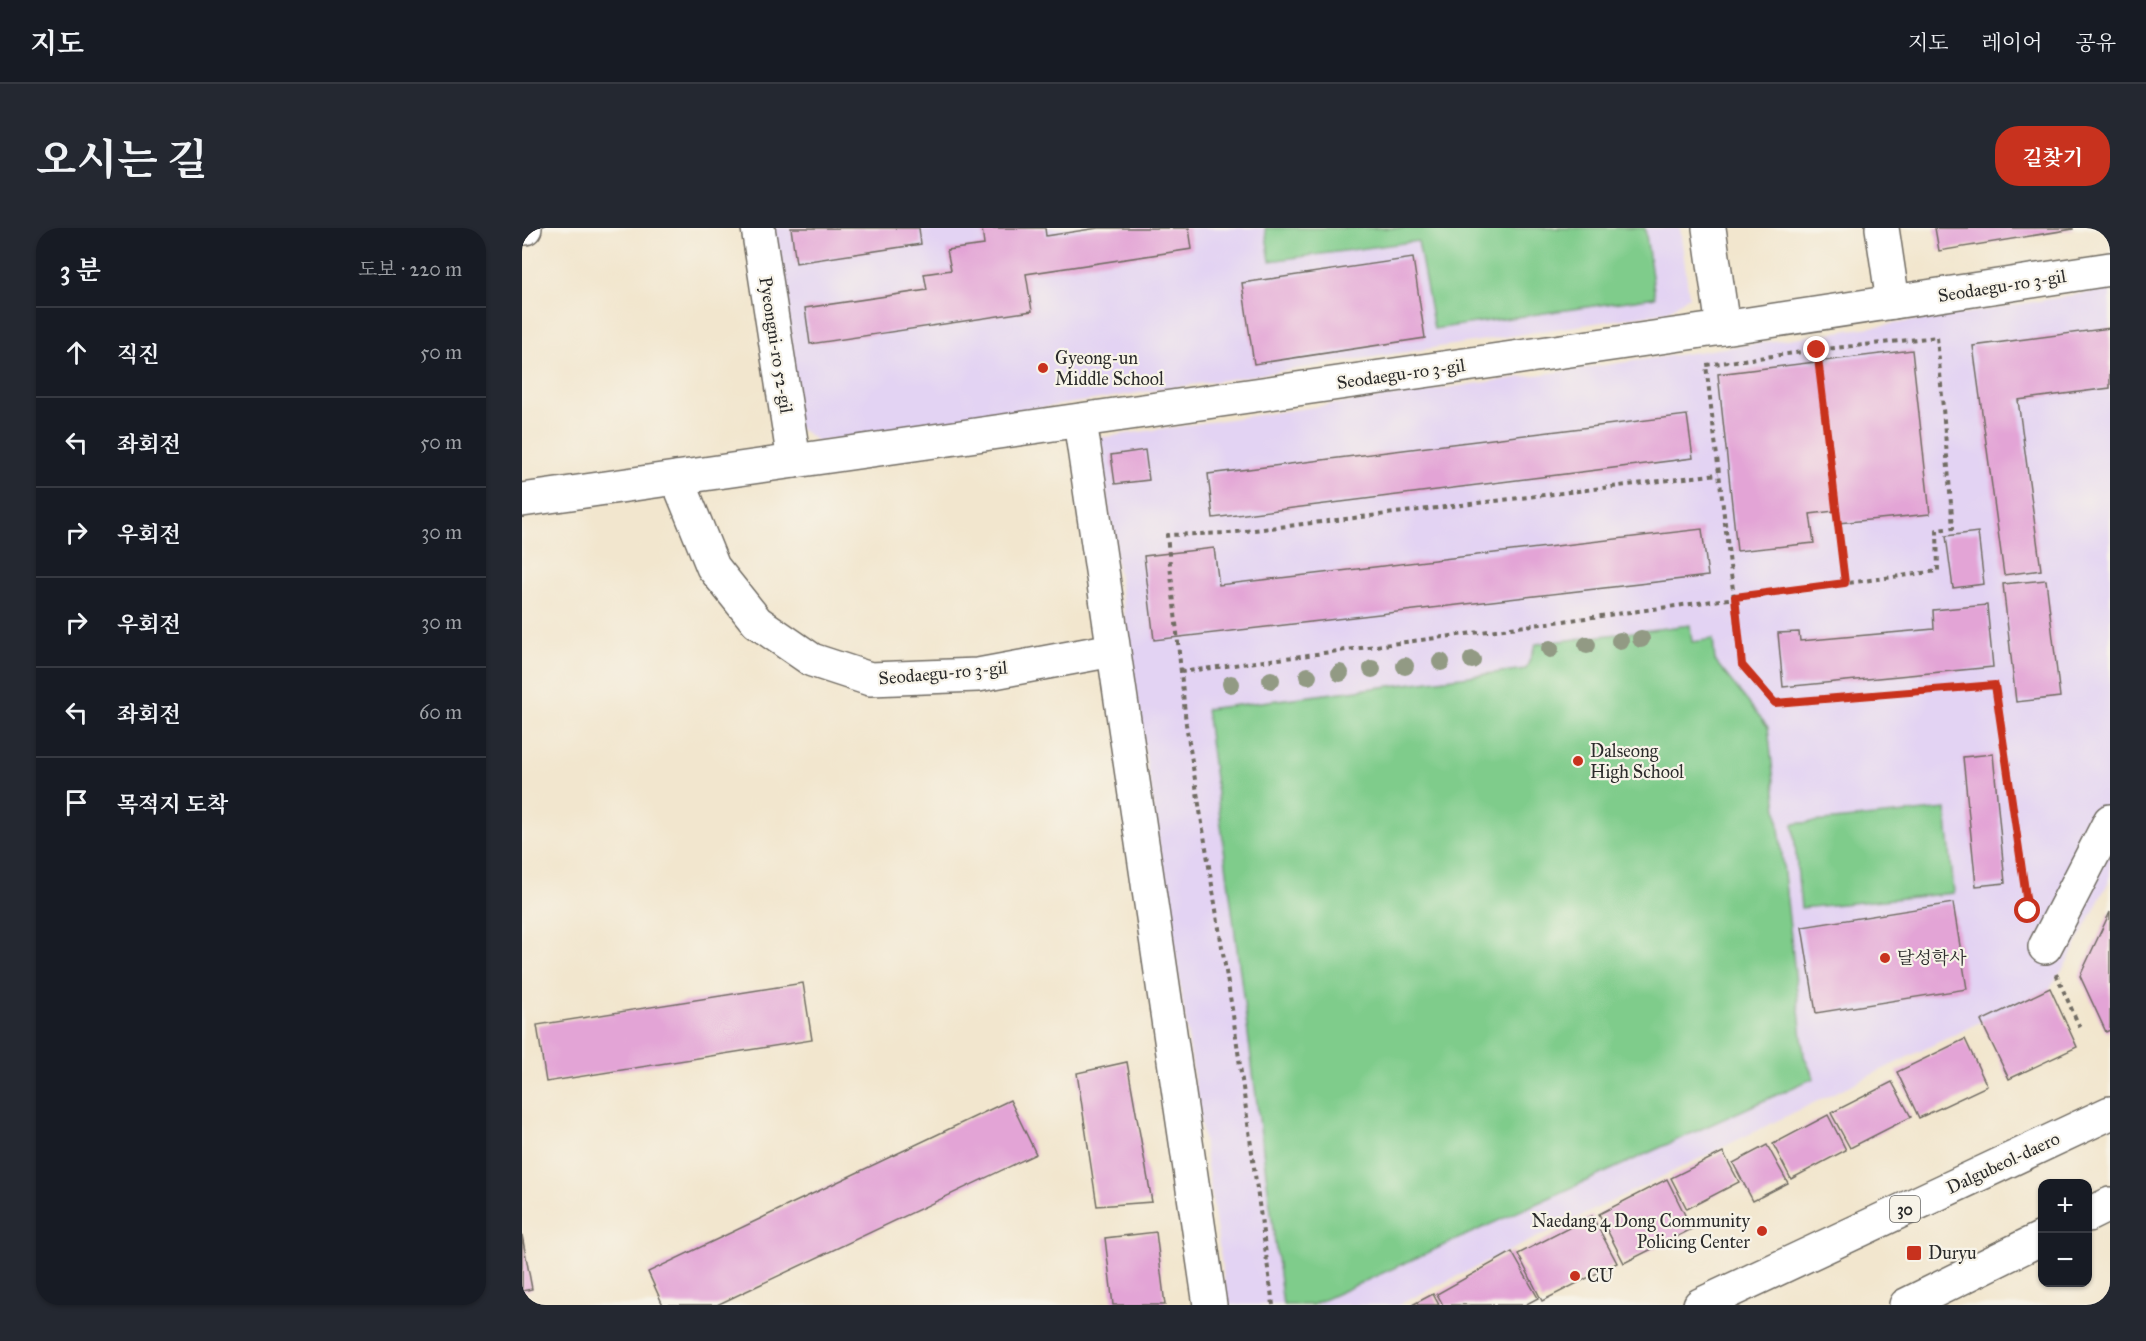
<!DOCTYPE html>
<html lang="ko">
<head>
<meta charset="utf-8">
<style>
  body { margin:0; font-family:"IM FELL Great Primer","Noto Serif KR",serif; background:#242831; color:#f1f3f6 }
  .controls { position:absolute; right:18px; bottom:18px; display:grid; overflow:hidden; border-radius:12px; box-shadow:0 2px 4px #0004 }
  .controls button { width:54px; height:54px; display:grid; place-items:center; padding:0; border:0; border-bottom:2px solid #363941; background:#171b24; color:#f1f3f6; font:30px sans-serif }
  .stop { position:absolute; width:18px; height:18px; margin:-14px; border:4px solid #c8321e; border-radius:50%; background:#fff }
  .stop.end { background:#c8321e; border-color:#fff; box-shadow:0 2px 6px #0008 }
  .list { margin:0; padding:0; list-style:none }
  h2 { display:flex; justify-content:space-between; align-items:center; height:78px; margin:0; padding:0 24px; font-size:26px }
  h2 small { font-size:20px; font-weight:400; color:#9ea1a6 }
  .list li { display:grid; grid-template-columns:39px 1fr auto; gap:18px; align-items:center; box-sizing:border-box; height:90px; padding:0 24px; border-top:2px solid #363941 }
  .list b { display:block; font-size:22px; white-space:nowrap }
  .list em { font-size:20px; font-style:normal; color:#9ea1a6 }
  .icon { flex:none; width:33px; height:33px; fill:none; stroke:currentColor; stroke-width:2; stroke-linecap:round; stroke-linejoin:round }
  .map { position:relative; flex:none; width:1588px; height:1077px; overflow:hidden; border-radius:24px }
  header { display:flex; align-items:center; gap:36px; box-sizing:border-box; height:84px; padding:0 30px; background:#171b24; border-bottom:2px solid #363941 }
  header strong { font-size:28px }
  nav { display:flex; gap:33px; margin-inline-start:auto; font-size:21px }
  .intro { display:flex; align-items:center; justify-content:space-between; box-sizing:border-box; height:144px; padding:0 36px }
  h1 { margin:0; font-size:42px }
  .button { padding:15px 27px; border-radius:24px; background:#c8321e; color:#fff; font-size:21px; font-weight:700 }
  main { display:flex; gap:36px; padding:0 36px }
  aside { flex:1; background:#171b24; border-radius:24px; box-shadow:0 2px 4px #0004 }
  .map>svg:first-child { display:block }
  .built { fill:#e3d3f3 }
  .green { fill:#7fcc8b; stroke:#557c5b; stroke-width:1.5 }
  .building { fill:#e3a4d6 }
  .lines { fill:none; stroke-linecap:round; stroke-linejoin:round }
  .minor-casing { stroke:#716c64; stroke-width:36 }
  .major-casing { stroke:#716c64; stroke-width:36 }
  .path { stroke:#716c64; stroke-width:4; stroke-dasharray:4.5 4.5; stroke-linecap:butt }
  .minor { stroke:#fff; stroke-width:33 }
  .major { stroke:#fff; stroke-width:33 }
  .tree { fill:#929a84 }
  .route { stroke:#c8321e; stroke-width:8 }
  .poi-dot { fill:#c8321e; stroke:#f7f3e8; stroke-width:2 }
  .labels { text-anchor:middle; stroke-width:4.5; stroke-linejoin:round; paint-order:stroke }
  .shield { fill:#f7f3e8; stroke:#686764; stroke-width:1.5 }
  .shield-label { font-size:16px; font-weight:bold; fill:#2b2b2b }
  .street-label { font-size:18px; fill:#2b2b2b; stroke:#f7f3e8 }
  .poi-label { font-size:18px; fill:#2b2b2b; stroke:#f7f3e8; text-anchor:start }
</style>
</head>
<body>
<header>
<strong>지도</strong>
<nav><a>지도</a><a>레이어</a><a>공유</a></nav>
</header>
<div class="intro"><h1>오시는 길</h1><a class="button">길찾기</a></div>
<main>
<aside>
<h2>3 분<small>도보 · 220 m</small></h2>
<ul class="list">
<li><svg class="icon" aria-label="ahead" viewBox="0 0 24 24"><path d="M12 20V5M6 11l6-6 6 6"/></svg><div><b>직진</b></div><em>50 m</em></li>
<li><svg class="icon" aria-label="left" viewBox="0 0 24 24"><path d="M17 20v-9H6M10 6l-5 5 5 5"/></svg><div><b>좌회전</b></div><em>50 m</em></li>
<li><svg class="icon" aria-label="right" viewBox="0 0 24 24"><path d="M7 20v-9h11M14 6l5 5-5 5"/></svg><div><b>우회전</b></div><em>30 m</em></li>
<li><svg class="icon" aria-label="right" viewBox="0 0 24 24"><path d="M7 20v-9h11M14 6l5 5-5 5"/></svg><div><b>우회전</b></div><em>30 m</em></li>
<li><svg class="icon" aria-label="left" viewBox="0 0 24 24"><path d="M17 20v-9H6M10 6l-5 5 5 5"/></svg><div><b>좌회전</b></div><em>60 m</em></li>
<li><svg class="icon" aria-label="arrive" viewBox="0 0 24 24"><path d="M6 21V4h12l-3 4 3 4H6"/></svg><div><b>목적지 도착</b></div></li>
</ul>
</aside>
<div class="map">
<svg width="1588" height="1077" viewBox="0 0 1588 1077">
  <rect width="100%" height="100%" fill="#f7f3e8"/>
  <filter id="ink" filterUnits="userSpaceOnUse"><feTurbulence type="fractalNoise" baseFrequency=".0167" numOctaves="2"/><feDisplacementMap in="SourceGraphic" scale="12" xChannelSelector="R" yChannelSelector="G"/><feConvolveMatrix kernelMatrix="1 2 1 2 8 2 1 2 1" color-interpolation-filters="sRGB"/></filter>
  <filter id="wash" filterUnits="userSpaceOnUse"><feTurbulence type="fractalNoise" baseFrequency=".008" numOctaves="4" result="noise"/><feDisplacementMap in="SourceGraphic" scale="24" xChannelSelector="R" yChannelSelector="G"/><feGaussianBlur stdDeviation="1.35" result="paint"/><feColorMatrix in="noise" values="0 0 0 0 0 0 0 0 0 0 0 0 0 0 0 0 0 1.4 0 .05"/><feComposite in="paint" operator="in"/></filter>
  <g filter="url(#wash)">
    <rect width="100%" height="100%" fill="#f2e6ce"/>
    <!-- built -->
    <g class="built">
      <path d="M244,0H1158L1167,68L1145,84L296,214L272,196Z"/>
      <path d="M1588,61V651L1547,731L1528,760L876,1077H706L576,210L1439,86Z"/>
    </g>
    <!-- green -->
    <g class="green">
      <path d="M743,0H1123L1133,69L912,101L896,13L748,33Z"/>
      <path d="M1168,397L1170,414L1191,411L1193,433L1246,499L1282,828L1292,850L790,1077H761L684,481L1004,441L1014,416Z"/>
      <path d="M1424,581L1432,665L1279,680L1271,596Z"/>
    </g>
    <g id="blocks">
      <!-- building -->
      <g class="building">
        <path d="M269,0H397L399,16L274,35Z"/>
        <path d="M460,0H523L524,8L576,0H667L670,21L504,46L510,83L288,116L283,80L405,62L402,46L429,42L425,22L462,17Z"/>
        <path d="M1413,0H1551V1L1417,23Z"/>
        <path d="M891,30L903,110L732,136L720,55Z"/>
        <path d="M1588,100V160L1496,172L1519,342L1482,347L1451,118Z"/>
        <path d="M1390,122L1408,286L1316,295L1312,283L1288,286L1292,315L1215,323L1196,146Z"/>
        <path d="M1165,187L1171,230L691,290L686,246Z"/>
        <path d="M623,222L627,252L593,256L589,227Z"/>
        <path d="M1180,301L1186,348L632,412L622,328L692,320L697,357Z"/>
        <path d="M1456,304L1462,356L1431,360L1424,308Z"/>
        <path d="M1524,352L1538,469L1494,474L1481,356Z"/>
        <path d="M1465,377L1471,439L1261,459L1256,405L1277,404L1278,413L1412,401L1411,382Z"/>
        <path d="M1471,526L1483,655L1454,658L1441,529Z"/>
        <path d="M1431,675L1445,761L1294,785L1280,699Z"/>
        <path d="M1588,684V802L1584,804L1558,748Z"/>
        <path d="M281,755L290,812L24,854L15,797Z"/>
        <path d="M1528,760L1555,819L1487,851L1459,793Z"/>
        <path d="M1443,811L1465,858L1397,890L1375,844Z"/>
        <path d="M605,834L630,974L575,978L555,845Z"/>
        <path d="M1370,854L1389,889L1328,920L1309,885Z"/>
        <path d="M488,872L514,926L195,1077H141L126,1044Z"/>
        <path d="M1306,887L1324,922L1269,951L1251,916Z"/>
        <path d="M1245,917L1266,955L1231,973L1211,935Z"/>
        <path d="M1201,924L1217,954L1165,981L1149,950Z"/>
        <path d="M1145,951L1170,1001L1102,1035L1077,986Z"/>
        <path d="M1070,988L1095,1035L1020,1073L996,1026Z"/>
        <path d="M634,1004L643,1077H591L583,1010Z"/>
        <path d="M0,1007L10,1061L0,1063Z"/>
        <path d="M990,1024L1016,1070L1003,1077H921L915,1066Z"/>
        <path d="M911,1066L917,1077H890Z"/>
      </g>
    </g>
  </g>
  <g filter="url(#ink)">
    <use href="#blocks" fill-opacity="0" stroke="#716c64" stroke-width="1.5"/>
    <g class="lines">
      <!-- minor casing -->
      <g class="minor-casing">
        <g id="minor">
          <path d="M0,0H3"/>
          <path d="M236,0L272,233"/>
          <path d="M1187,0L1201,100"/>
          <path d="M1360,0L1371,74"/>
          <path d="M558,193L688,1077"/>
          <path d="M155,250L191,339L235,394L290,432L348,451L456,447L591,422"/>
          <path d="M0,272L1201,100L1588,41"/>
          <path d="M1523,719L1588,593"/>
        </g>
      </g>
      <!-- major casing -->
      <g class="major-casing">
        <g id="major">
          <path d="M1566,987L1588,976"/>
          <path d="M1178,1077L1588,885"/>
          <path d="M1384,1077L1520,1010"/>
        </g>
      </g>
      <!-- path -->
      <g class="path">
        <path d="M1323,355L1295,122L1184,137L1220,437L1253,475L1473,457L1507,684"/>
        <path d="M659,444L645,307L707,305L1197,246"/>
        <path d="M1534,746L1558,800"/>
        <path d="M751,1077L711,787L664,496L659,444L1416,343L1415,302L1431,300L1415,109L1295,122"/>
      </g>
      <!-- minor -->
      <use href="#minor" class="minor"/>
      <!-- major -->
      <use href="#major" class="major"/>
    </g>
    <!-- trees -->
    <g class="tree">
      <circle cx="1119" cy="411" r="9"/>
      <circle cx="1098" cy="413" r="9"/>
      <circle cx="1065" cy="417" r="9"/>
      <circle cx="1028" cy="421" r="9"/>
      <circle cx="950" cy="432" r="9"/>
      <circle cx="919" cy="434" r="9"/>
      <circle cx="883" cy="438" r="9"/>
      <circle cx="850" cy="441" r="9"/>
      <circle cx="818" cy="445" r="9"/>
      <circle cx="786" cy="448" r="9"/>
      <circle cx="749" cy="452" r="9"/>
      <circle cx="709" cy="456" r="9"/>
    </g>
  </g>
  <g class="lines" filter="url(#ink)">
    <!-- route -->
    <path class="route" d="M1295,122L1323,355L1213,369L1220,437L1253,475L1473,457L1506,683"/>
  </g>
  <!-- markers -->
  <g class="poi-dot">
    <circle cx="521" cy="140" r="6"/>
    <circle cx="1056" cy="533" r="6"/>
    <circle cx="1363" cy="730" r="6"/>
    <circle cx="1240" cy="1003" r="6"/>
    <rect x="1384" y="1017" width="16" height="16" rx="3"/>
    <circle cx="1053" cy="1048" r="6"/>
  </g>
  <g class="labels">
    <!-- shield labels -->
    <rect class="shield" x="1368" y="968" width="30" height="26" rx="4.5"/>
    <g class="shield-label">
      <text x="1383" y="987">30</text>
    </g>
    <!-- street labels -->
    <g class="street-label">
      <text transform="translate(1480 58) rotate(-9)" y="6">Seodaegu-ro 3-gil</text>
      <text transform="translate(254 117) rotate(81)" y="6">Pyeongni-ro 52-gil</text>
      <text transform="translate(879 146) rotate(-8)" y="6">Seodaegu-ro 3-gil</text>
      <text transform="translate(421 445) rotate(-5)" y="6">Seodaegu-ro 3-gil</text>
      <text transform="translate(1481 935) rotate(-25)" y="6">Dalgubeol-daero</text>
    </g>
    <!-- poi labels -->
    <g class="poi-label">
      <text x="533" y="136">Gyeong-un<tspan x="533" dy="21">Middle School</tspan></text>
      <text x="1068" y="529">Dalseong<tspan x="1068" dy="21">High School</tspan></text>
      <text x="1375" y="736">달성학사</text>
      <text x="1228" y="999" text-anchor="end">Naedang 4 Dong Community<tspan x="1228" dy="21">Policing Center</tspan></text>
      <text x="1406" y="1031">Duryu</text>
      <text x="1065" y="1054">CU</text>
    </g>
  </g>
</svg>
<div class="controls">
<button>+</button>
<button>−</button>
</div>
<div class="stop" style="left:1506px;top:683px"></div>
<div class="stop end" style="left:1295px;top:122px"></div>
</div>
</main>
</body>
</html>
